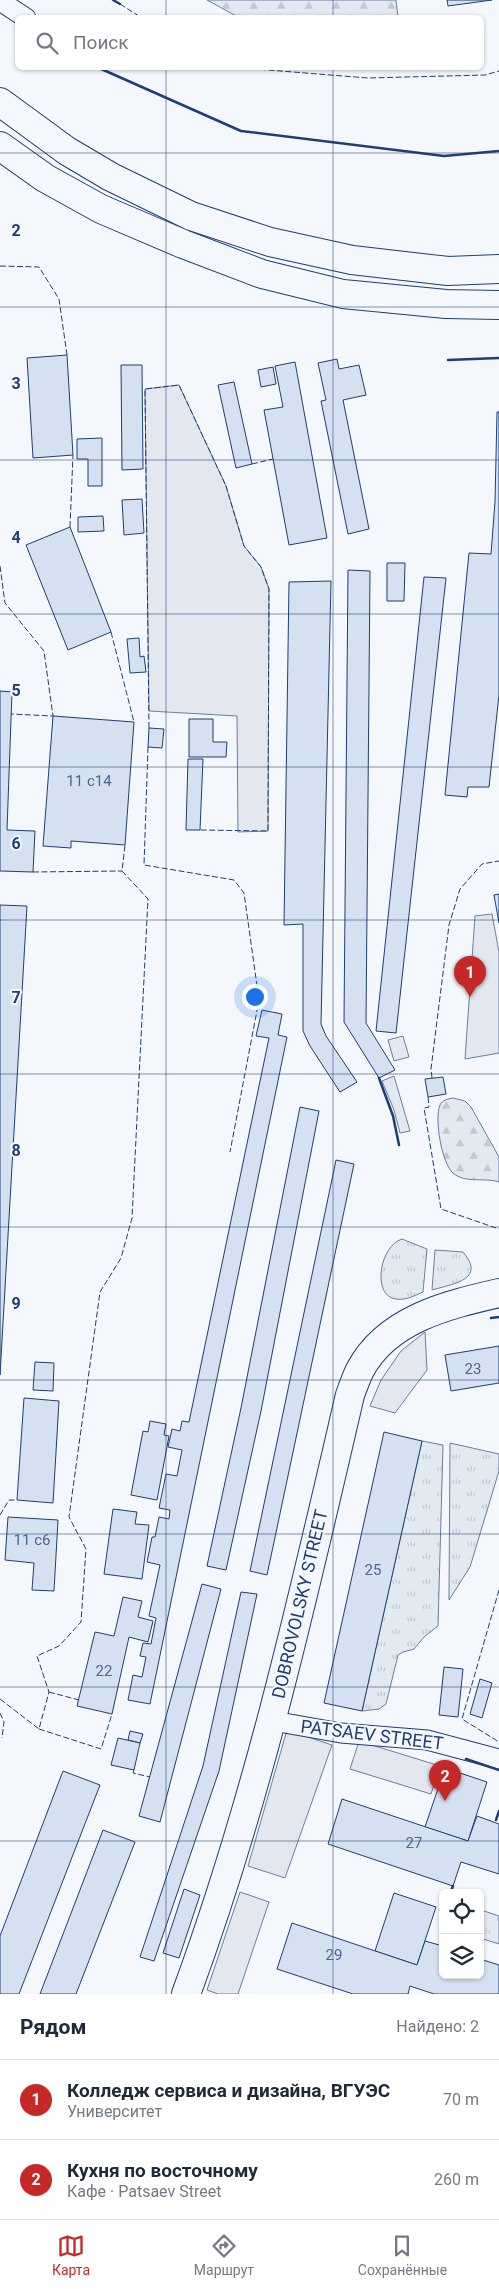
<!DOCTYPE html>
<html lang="ru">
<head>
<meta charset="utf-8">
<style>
  body { margin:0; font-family:Roboto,sans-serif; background:#f6f6f7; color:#1f2937 }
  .controls { position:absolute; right:15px; bottom:15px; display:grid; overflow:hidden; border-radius:8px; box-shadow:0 1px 4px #0004 }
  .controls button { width:45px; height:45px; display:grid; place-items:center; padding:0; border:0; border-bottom:1px solid #e0e1e3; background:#fff; color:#1f2937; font:25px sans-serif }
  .you { position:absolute; left:254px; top:996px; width:18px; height:18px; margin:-12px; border:4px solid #fff; border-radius:50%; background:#1a73e8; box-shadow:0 0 0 8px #1a73e833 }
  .badge { display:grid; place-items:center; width:32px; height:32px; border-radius:50%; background:#c62828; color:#fff; font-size:16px; font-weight:700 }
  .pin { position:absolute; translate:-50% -41px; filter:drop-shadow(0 1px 2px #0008) }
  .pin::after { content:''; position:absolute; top:26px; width:18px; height:15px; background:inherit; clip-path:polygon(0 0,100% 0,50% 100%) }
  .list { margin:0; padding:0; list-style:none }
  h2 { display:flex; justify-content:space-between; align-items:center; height:65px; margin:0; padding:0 20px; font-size:21px }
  h2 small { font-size:16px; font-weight:400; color:#747a83 }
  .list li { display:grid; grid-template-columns:32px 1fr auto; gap:15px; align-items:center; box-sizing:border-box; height:80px; padding:0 20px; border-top:1px solid #e0e1e3 }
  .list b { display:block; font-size:19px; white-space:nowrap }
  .list p { margin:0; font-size:16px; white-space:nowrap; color:#747a83 }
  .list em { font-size:16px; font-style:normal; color:#747a83 }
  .icon { flex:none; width:28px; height:28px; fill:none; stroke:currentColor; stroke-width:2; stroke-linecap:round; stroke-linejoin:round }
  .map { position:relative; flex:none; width:499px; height:1994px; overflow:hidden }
  .search { position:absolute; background:#fff; box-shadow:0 1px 4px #0004; left:15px; right:15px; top:15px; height:55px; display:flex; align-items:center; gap:12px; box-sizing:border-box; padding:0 18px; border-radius:8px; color:#747a83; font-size:19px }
  .sheet { height:225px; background:#fff }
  nav { display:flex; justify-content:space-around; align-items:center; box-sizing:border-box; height:70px; border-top:1px solid #e0e1e3; background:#fff; font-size:14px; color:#747a83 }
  nav a { display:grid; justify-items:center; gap:2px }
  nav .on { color:#c62828 }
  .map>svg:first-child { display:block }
  .grass { fill:url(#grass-tufts); stroke:#687fa3 }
  .forest { fill:url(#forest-firs); stroke:#687fa3 }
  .parking { fill:#e3e8f0; stroke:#687fa3 }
  .building { fill:#d5e0f0; stroke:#1d3f73 }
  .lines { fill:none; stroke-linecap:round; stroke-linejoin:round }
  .street-casing { stroke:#1d3f73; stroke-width:21 }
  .secondary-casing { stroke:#1d3f73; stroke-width:30 }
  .highway-casing { stroke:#1d3f73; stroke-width:30 }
  .street { stroke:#f4f7fb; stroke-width:19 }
  .secondary { stroke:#f4f7fb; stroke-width:28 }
  .highway { stroke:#f4f7fb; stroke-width:28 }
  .fence { stroke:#1d3f73; stroke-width:1; stroke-dasharray:6 2.5; stroke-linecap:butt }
  .wall { stroke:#1d3f73; stroke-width:2.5 }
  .grid { fill:none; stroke:#1d3f73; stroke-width:1; stroke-opacity:0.55 }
  .labels { text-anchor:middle; stroke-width:4; stroke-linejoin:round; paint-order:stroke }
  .number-label { font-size:15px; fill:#4b6792 }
  .street-label { font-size:18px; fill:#1d3f73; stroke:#f4f7fb }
  .grid-label { font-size:16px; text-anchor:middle; font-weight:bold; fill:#1d3f73; stroke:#f4f7fb; stroke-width:4; stroke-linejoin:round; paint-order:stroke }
</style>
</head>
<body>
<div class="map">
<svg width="499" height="1994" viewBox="0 0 499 1994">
  <defs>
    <pattern id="grass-tufts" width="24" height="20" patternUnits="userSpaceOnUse" patternTransform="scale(1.25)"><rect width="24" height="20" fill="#e3e9f0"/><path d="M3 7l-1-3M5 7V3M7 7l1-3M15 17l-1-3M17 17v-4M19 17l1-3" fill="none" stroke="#c2c9d1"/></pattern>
    <pattern id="forest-firs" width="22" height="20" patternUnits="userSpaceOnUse" patternTransform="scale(1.25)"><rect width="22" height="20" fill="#e3e9f0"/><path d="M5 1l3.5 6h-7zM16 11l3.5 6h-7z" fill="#c2c9d1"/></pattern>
  </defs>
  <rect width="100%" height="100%" fill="#f4f7fb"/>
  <!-- grass -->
  <g class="grass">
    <path d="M402,1239L427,1249L423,1292C414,1296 403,1302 392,1298C373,1291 380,1246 402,1239Z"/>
    <path d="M435,1250L463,1252C487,1280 452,1284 432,1290Z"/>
    <path d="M422,1441L443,1445L438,1626L424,1637L414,1649L403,1652L398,1655L386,1704L379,1709L362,1711Z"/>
    <path d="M450,1443L499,1454V1471L470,1567L449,1600Z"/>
    <path d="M484,1911L499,1916V1944L480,1938V1922Z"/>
  </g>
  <!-- forest -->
  <g class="forest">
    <path d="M207,0H396L398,17H238Z"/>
    <path d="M453,1098L465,1101L471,1107L499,1157V1182C484,1177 466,1184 453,1173C442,1164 434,1119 440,1105C442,1100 448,1099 453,1098Z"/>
  </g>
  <!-- parking -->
  <g class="parking">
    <path d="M179,385L226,486L244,546L261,567L269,589L268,831L238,832L237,716L149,711L145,389Z"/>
    <path d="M492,914L499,952V1053L465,1059L475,916Z"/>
    <path d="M403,1036L409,1057L394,1061L388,1040Z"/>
    <path d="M394,1076L410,1131L400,1133L394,1110L382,1081Z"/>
    <path d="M425,1332L427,1370L395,1413L370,1406L381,1380L401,1351Z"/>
    <path d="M287,1730L332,1745L285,1878L248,1866Z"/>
    <path d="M359,1741L440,1766L431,1794L350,1769Z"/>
    <path d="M240,1892L269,1902L238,1994H218L207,1990Z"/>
  </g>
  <!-- building -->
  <g class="building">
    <path d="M447,0H492L448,6Z"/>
    <path d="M67,355L73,455L33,458L27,358Z"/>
    <path d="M337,359L339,369L359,365L366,395L343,400L369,529L348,534L321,401L326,400L318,363Z"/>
    <path d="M295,362L327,538L289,545L264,410L283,407L275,366Z"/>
    <path d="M121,365H142L143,469L122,470Z"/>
    <path d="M273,367L276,384L261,387L258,370Z"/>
    <path d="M234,382L252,464L236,468L218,385Z"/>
    <path d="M497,412H499V695L489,787H468L467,797L445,795L469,553L491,554L495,502Z"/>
    <path d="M102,438V486H88V459H77V439Z"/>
    <path d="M142,499L144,533L124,535L122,500Z"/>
    <path d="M103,516L104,531L78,532V517Z"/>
    <path d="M70,527L111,632L68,650L26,545Z"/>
    <path d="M387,563H405L404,601H387Z"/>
    <path d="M348,570L370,571L366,1023L395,1070L379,1078L344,1022Z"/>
    <path d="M424,577L446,578L396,1033L376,1031Z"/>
    <path d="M331,581L321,1024L326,1036L357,1082L340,1092L310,1046L303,1031V924L284,925L289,582Z"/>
    <path d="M139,638L140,657L144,656L146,672L130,673L127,639Z"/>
    <path d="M0,691L12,692L7,830L35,831L33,872L0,871Z"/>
    <path d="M53,716L134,722L125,845L71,841V848L43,846Z"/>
    <path d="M189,719H213V742H227L226,757H189Z"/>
    <path d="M149,728L164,729L162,748L148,747Z"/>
    <path d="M188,759H203L200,830H186Z"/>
    <path d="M499,894V923L494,895Z"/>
    <path d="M0,905L27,906L0,1375Z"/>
    <path d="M262,1010L282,1014L278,1035L287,1037L150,1704L128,1700L133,1675L142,1677L146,1657L140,1656L143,1643L151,1644L156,1618L149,1616L160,1565L147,1562L152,1537H155L159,1517L169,1519L170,1510L159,1508L166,1474L177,1476L182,1450L168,1447L172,1429L180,1431L182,1421L189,1422L269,1038L256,1036Z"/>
    <path d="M443,1077L446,1094L428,1097L425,1079Z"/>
    <path d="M300,1107L319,1111L261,1411L226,1570L207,1566L241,1408Z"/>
    <path d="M336,1160L354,1164L267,1575L250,1571Z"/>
    <path d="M499,1346V1383L451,1391L445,1355Z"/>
    <path d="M35,1362L54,1363L53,1391L33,1390Z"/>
    <path d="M24,1398L59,1401L53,1503L17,1500Z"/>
    <path d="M150,1421L166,1424L164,1435L169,1436L157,1500L131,1495L143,1431L148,1432Z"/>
    <path d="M384,1432L422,1441L362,1711L324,1703Z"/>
    <path d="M113,1509L137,1512L135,1524L149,1525L142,1579L104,1574Z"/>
    <path d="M8,1517L58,1520L54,1591L32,1590L34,1563L5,1560Z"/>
    <path d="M202,1584L221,1589L160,1822L139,1816Z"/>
    <path d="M241,1592L257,1594L219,1771L154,1961L140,1957L203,1766Z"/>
    <path d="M123,1597L142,1601L138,1617L153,1621L148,1642L129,1637L112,1714L77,1706L95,1632L114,1636Z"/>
    <path d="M444,1667L463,1669L458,1717L439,1715Z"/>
    <path d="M480,1679L492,1683L482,1718L470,1714Z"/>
    <path d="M130,1731L143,1734L140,1743L128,1740Z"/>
    <path d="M118,1738L140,1743L134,1770L111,1765Z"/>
    <path d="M445,1768L487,1782L468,1841L425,1827Z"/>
    <path d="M63,1771L100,1785L19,1994H0V1936Z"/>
    <path d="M342,1799L468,1841L477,1816L499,1824V1874L461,1862L453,1886L328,1844Z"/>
    <path d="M103,1830L135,1842L76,1994H40Z"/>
    <path d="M184,1889L200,1895L179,1958L163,1953Z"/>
    <path d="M394,1893L436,1907L417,1965L375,1951Z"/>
    <path d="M292,1923L417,1965L425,1941L443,1946V1975H480V1959L499,1965V1994H434L410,1986L408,1994H353L277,1969Z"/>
  </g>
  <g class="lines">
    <!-- street casing -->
    <g class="street-casing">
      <g id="street">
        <path d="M0,1L26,18"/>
        <path d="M273,1721L341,1733L427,1740L499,1759"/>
      </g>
    </g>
    <!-- secondary casing -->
    <g class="secondary-casing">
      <path id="secondary" d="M186,1994C258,1799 303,1597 350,1395C353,1387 356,1378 360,1370C387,1319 447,1305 499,1293"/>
    </g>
    <!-- highway casing -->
    <g class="highway-casing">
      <g id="highway">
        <path d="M0,102L67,151L111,177L191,216L270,242L352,260L448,271L499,269"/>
        <path d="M0,146L45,178L101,209L183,244L262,274L343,294L446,304L499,305"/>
      </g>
    </g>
    <!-- street -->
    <use href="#street" class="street"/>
    <!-- secondary -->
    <use href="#secondary" class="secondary"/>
    <!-- highway -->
    <use href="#highway" class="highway"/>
    <!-- fence -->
    <g class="fence">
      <path d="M120,4L142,18"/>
      <path d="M243,68L368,78L485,75L499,71"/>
      <path d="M0,266L39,267L59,299L67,355"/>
      <path d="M252,464L273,459"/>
      <path d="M70,527L73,455"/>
      <path d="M0,566L5,603L44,651L53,716L11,714"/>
      <path d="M111,632L134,722"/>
      <path d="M149,728L145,389L179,385L226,486L244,546L261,567L269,589L268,831L200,830"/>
      <path d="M148,747L144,865L234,880L244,893L259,1000L230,1152"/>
      <path d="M33,872L122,871"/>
      <path d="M432,1078L431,1069L449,925L460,889L482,864L499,861"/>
      <path d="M428,1097L429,1107L424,1108L441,1209L499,1229"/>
      <path d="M0,1515L9,1500H17"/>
      <path d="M499,1590L462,1719L499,1742"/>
      <path d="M49,1692L79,1700"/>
      <path d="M0,1699L39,1729L49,1692L37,1656L59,1646L81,1622L86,1549L69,1517L100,1292L121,1258L132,1218L148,899L122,871L125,845"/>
      <path d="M0,1713L4,1722L2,1738"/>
      <path d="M39,1729L101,1749L112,1714"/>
      <path d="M134,1770L133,1773L150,1777"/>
    </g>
    <!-- wall -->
    <g class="wall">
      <path d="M113,0L120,4"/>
      <path d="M99,68L241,131L444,156L499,151"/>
      <path d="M448,360L499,358"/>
      <path d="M379,1078L393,1116L399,1145"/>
      <path d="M491,1318L499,1317"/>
      <path d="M466,1759L499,1770"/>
      <path d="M496,1820L499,1811"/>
      <path d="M450,1893L453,1886"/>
    </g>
  </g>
  <!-- grid -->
  <path class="grid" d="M166,0V18M333,0V18M166,68V1994M333,68V1994M0,153H499M0,307H499M0,460H499M0,614H499M0,767H499M0,920H499M0,1074H499M0,1227H499M0,1380H499M0,1534H499M0,1687H499M0,1841H499"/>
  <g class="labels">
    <!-- number labels -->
    <g class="number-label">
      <text x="89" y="786">11 с14</text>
      <text x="473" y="1374">23</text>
      <text x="32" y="1545">11 с6</text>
      <text x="373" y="1575">25</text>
      <text x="104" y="1676">22</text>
      <text x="414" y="1848">27</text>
      <text x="334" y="1960">29</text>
    </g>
    <!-- street labels -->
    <g class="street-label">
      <text transform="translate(300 1604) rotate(-77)" y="6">DOBROVOLSKY STREET</text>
      <text transform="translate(372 1735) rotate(7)" y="6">PATSAEV STREET</text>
    </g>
  </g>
  <g class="grid-label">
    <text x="16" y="236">2</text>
    <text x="16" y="389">3</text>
    <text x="16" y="543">4</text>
    <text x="16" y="696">5</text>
    <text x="16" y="849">6</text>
    <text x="16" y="1003">7</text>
    <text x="16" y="1156">8</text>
    <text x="16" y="1309">9</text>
  </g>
</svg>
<div class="controls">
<button><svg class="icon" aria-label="locate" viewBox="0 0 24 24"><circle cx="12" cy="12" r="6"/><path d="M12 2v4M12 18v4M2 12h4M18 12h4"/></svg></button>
<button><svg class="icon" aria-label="layers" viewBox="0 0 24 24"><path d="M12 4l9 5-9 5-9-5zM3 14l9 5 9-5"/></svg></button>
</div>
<div class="you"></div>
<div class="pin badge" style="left:470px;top:997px">1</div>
<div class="pin badge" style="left:445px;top:1801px">2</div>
<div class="search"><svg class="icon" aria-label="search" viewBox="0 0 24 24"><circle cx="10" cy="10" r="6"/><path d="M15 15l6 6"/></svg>Поиск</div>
</div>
<section class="sheet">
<h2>Рядом<small>Найдено: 2</small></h2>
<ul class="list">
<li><span class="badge">1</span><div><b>Колледж сервиса и дизайна, ВГУЭС</b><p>Университет</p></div><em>70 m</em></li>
<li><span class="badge">2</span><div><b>Кухня по восточному</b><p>Кафе · Patsaev Street</p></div><em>260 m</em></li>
</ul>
</section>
<nav>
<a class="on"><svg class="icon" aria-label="map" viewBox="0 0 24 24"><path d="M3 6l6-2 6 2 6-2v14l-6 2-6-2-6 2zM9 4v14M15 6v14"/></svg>Карта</a>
<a><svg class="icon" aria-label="directions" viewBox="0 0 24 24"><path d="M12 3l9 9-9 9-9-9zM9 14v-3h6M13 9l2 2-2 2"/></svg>Маршрут</a>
<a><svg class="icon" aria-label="saved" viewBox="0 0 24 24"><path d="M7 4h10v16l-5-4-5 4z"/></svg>Сохранённые</a>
</nav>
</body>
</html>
